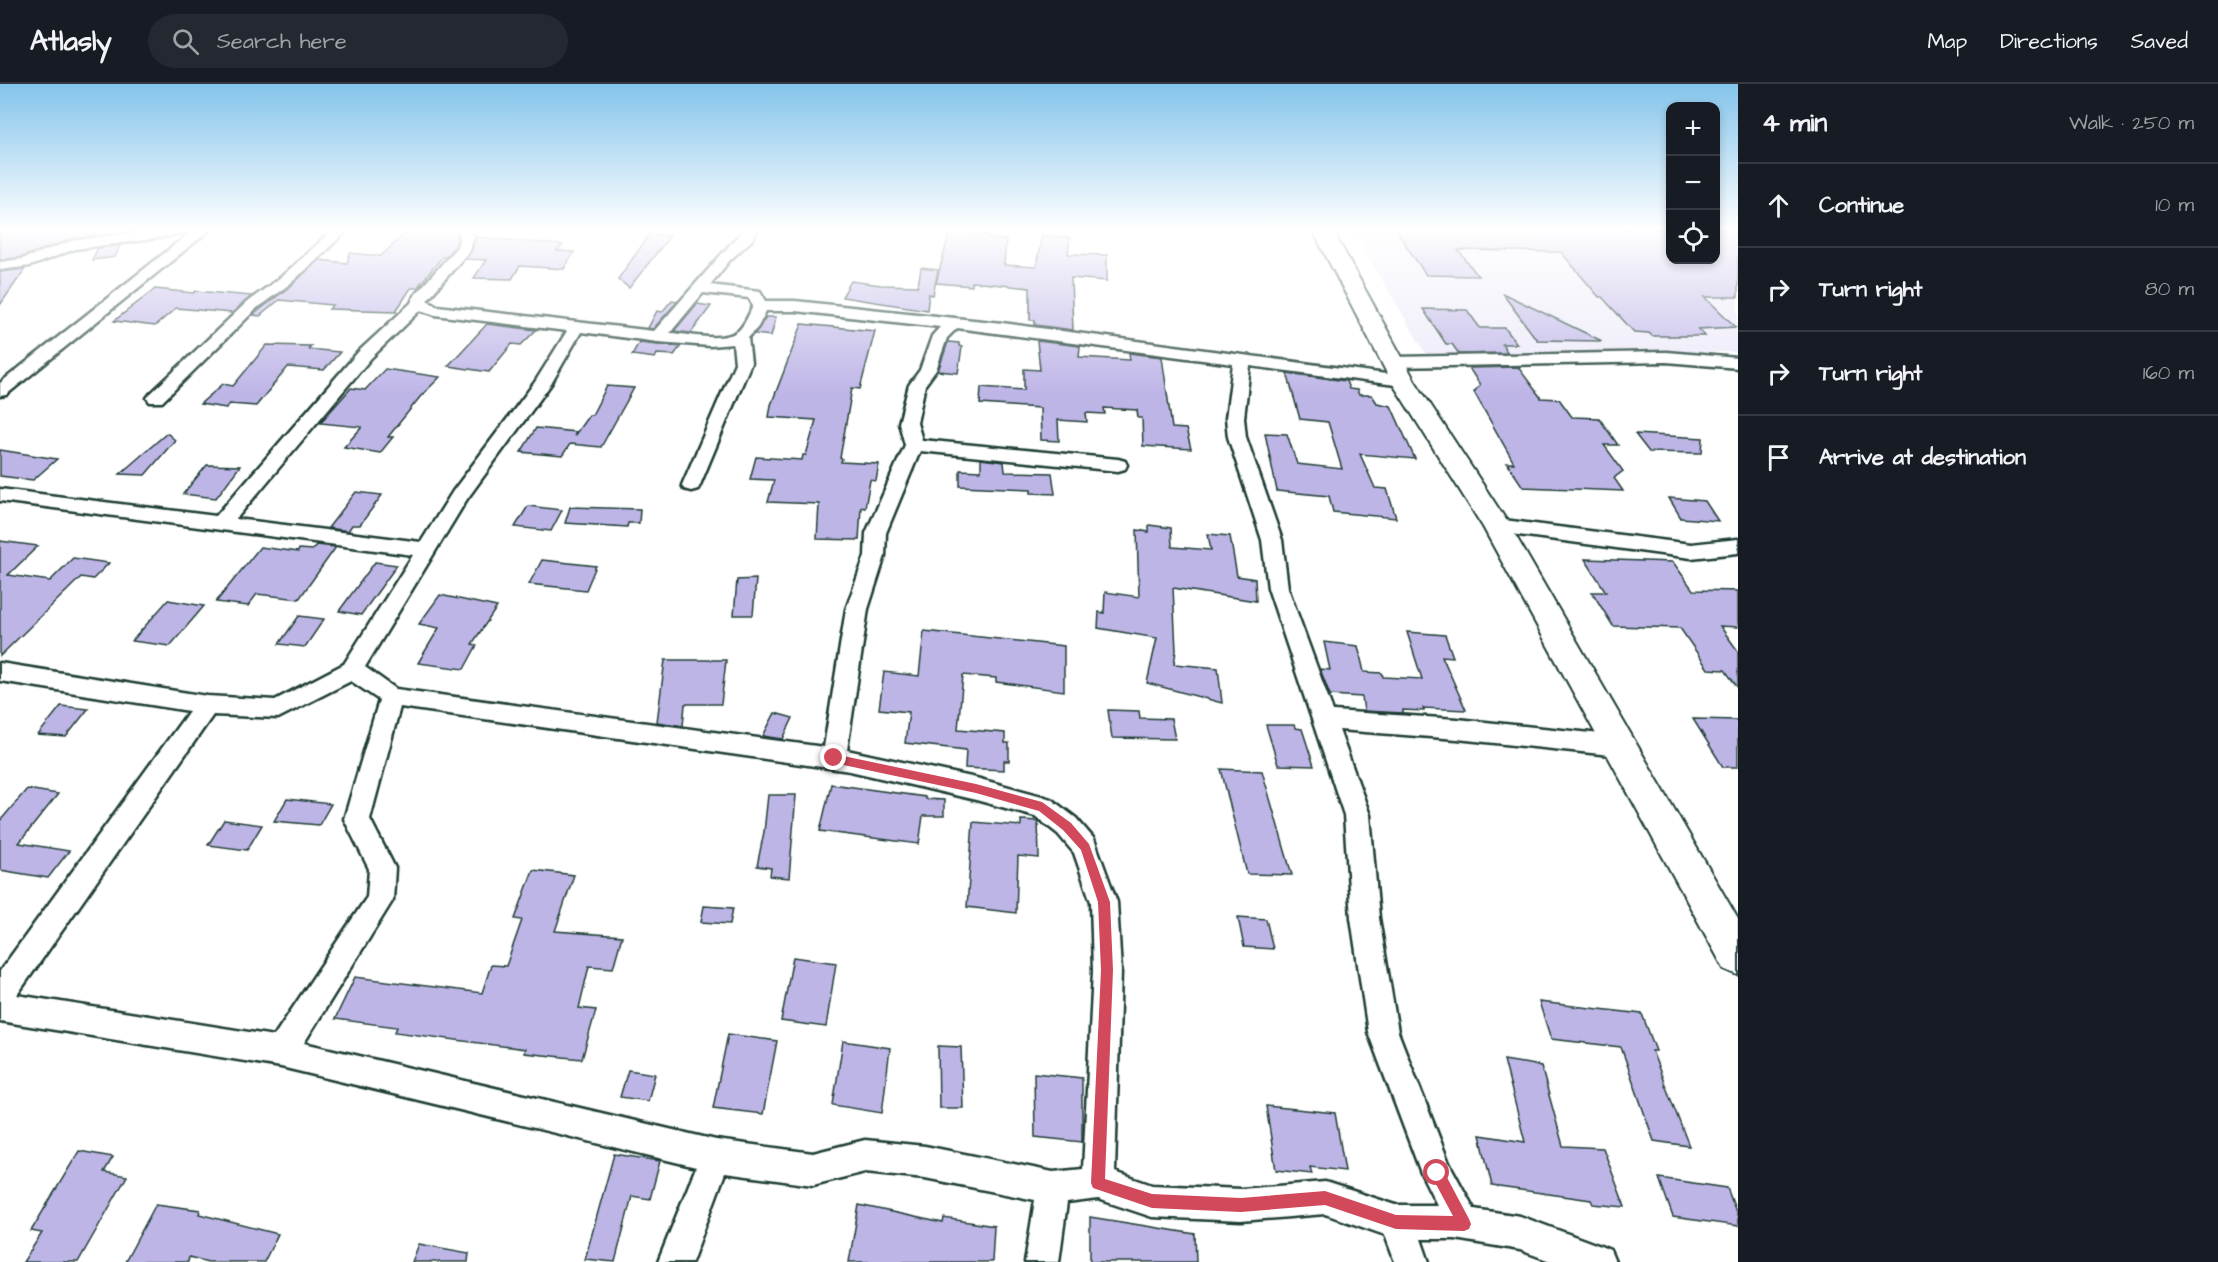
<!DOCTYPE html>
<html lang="en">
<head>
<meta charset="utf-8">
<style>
  body { margin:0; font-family:"Architects Daughter",sans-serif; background:#242831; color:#f1f3f6 }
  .controls { position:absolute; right:18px; top:18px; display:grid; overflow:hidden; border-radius:12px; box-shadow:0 3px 9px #0003 }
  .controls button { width:54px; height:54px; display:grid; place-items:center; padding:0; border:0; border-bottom:2px solid #363941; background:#171b24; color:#f1f3f6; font:30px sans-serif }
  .stop { position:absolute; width:18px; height:18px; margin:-14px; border:4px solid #d1495b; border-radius:50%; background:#fff }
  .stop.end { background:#d1495b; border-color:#fff; box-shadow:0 2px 6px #0008 }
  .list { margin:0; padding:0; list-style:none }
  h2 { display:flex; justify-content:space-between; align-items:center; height:78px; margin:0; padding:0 24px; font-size:26px }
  h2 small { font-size:20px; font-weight:400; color:#9ea1a6 }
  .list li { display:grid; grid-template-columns:39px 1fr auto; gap:18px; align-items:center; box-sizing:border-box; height:84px; padding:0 24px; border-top:2px solid #363941 }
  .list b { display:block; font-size:22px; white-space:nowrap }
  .list em { font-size:20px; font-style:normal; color:#9ea1a6 }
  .icon { flex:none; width:33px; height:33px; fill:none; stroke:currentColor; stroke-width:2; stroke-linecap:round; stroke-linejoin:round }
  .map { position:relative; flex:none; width:1738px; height:1178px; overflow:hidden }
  header { display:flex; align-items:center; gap:36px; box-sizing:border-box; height:84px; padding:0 30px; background:#171b24; border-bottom:2px solid #363941 }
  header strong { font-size:28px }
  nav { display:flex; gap:33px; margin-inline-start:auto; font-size:21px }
  .search { width:420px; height:54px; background:#242831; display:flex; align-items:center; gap:15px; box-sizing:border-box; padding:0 21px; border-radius:33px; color:#9ea1a6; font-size:22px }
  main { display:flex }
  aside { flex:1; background:#171b24 }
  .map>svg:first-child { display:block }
  .built { fill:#ece9f8 }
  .building { fill:#beb5e7; stroke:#1f3d34; stroke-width:1.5 }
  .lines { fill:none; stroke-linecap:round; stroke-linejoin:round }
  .street-casing { stroke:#1f3d34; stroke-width:5 }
  .secondary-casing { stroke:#1f3d34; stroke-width:4 }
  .street { fill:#fff; fill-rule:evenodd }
  .secondary { fill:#fff; fill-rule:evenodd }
  .route { fill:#d1495b }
</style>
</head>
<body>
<header>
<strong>Atlasly</strong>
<div class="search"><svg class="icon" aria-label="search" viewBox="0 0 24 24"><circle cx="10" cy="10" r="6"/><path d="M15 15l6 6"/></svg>Search here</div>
<nav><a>Map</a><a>Directions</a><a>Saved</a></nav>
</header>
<main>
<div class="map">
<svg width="1738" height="1178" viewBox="0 0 1738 1178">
  <rect width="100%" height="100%" fill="#fff"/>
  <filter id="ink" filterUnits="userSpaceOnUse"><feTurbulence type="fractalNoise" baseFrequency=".0167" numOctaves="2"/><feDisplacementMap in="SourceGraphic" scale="12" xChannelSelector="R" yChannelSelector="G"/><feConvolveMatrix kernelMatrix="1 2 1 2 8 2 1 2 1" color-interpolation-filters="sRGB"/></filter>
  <g filter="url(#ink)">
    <!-- built -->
    <path class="built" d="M1352,145H1670V176H1716V145H1738V268L1426,270Z"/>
    <!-- building -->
    <g class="building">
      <path d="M0,145H95V152L72,155L21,173L0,176Z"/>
      <path d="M409,145L455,146L458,153L455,162L445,173H442L417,204H411L396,227L329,225L333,221L279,216L260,232L253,231L292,201L319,176L347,179L350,169L381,172Z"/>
      <path d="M1395,145H1671V176H1716V145H1733L1738,149V213H1705L1736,243L1698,245L1705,252H1652L1649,249L1634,248L1602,213H1599L1561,168L1458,166L1478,192L1426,191Z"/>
      <path d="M950,147L989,151L988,154L1006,156L1004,181L1036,183L1042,151L1070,154L1068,170L1107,171V197L1071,194L1073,246L1035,241V236H1030V204L972,198V202L936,199Z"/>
      <path d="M650,150L670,152L629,204L618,195Z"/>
      <path d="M476,153L563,161L557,167L574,168L564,185L520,182L512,195L474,194L486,176L465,175L471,168Z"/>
      <path d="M120,161L115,173L92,176L98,164Z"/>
      <path d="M921,184L938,186L933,211L929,210L927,226L842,213L851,197L881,201L918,202Z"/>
      <path d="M25,185L0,221V188Z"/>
      <path d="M155,205L194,209L196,207L252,212L232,229L176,224L155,242L114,237Z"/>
      <path d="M1502,209L1602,257L1537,256Z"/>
      <path d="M672,216L678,217L653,245L648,244L657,227L662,228Z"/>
      <path d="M697,220L711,222L691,249L674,247Z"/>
      <path d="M1423,225L1467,226L1480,244H1505L1517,260H1502L1508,269L1459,270L1452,260H1446Z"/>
      <path d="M766,233H776L771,252L754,250Z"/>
      <path d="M487,240L536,246L521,261L512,260L489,288L448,282Z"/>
      <path d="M802,240L875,247L860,305L852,304L840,374L842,375L841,378L879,380L876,397L870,396L865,424L861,423L859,456L817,455L819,420L768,418L774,396L750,395L756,373L802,376L803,371H806L816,336L769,333L771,321Z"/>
      <path d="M1037,257L1080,262L1079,273L1130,276L1129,269L1162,273L1172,344L1186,345L1191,365L1143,362L1142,334H1138L1137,326L1104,324L1105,330L1086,329L1087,338L1058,336L1059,357L1041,356L1040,324L980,320L981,303L1024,306V285L1040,286Z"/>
      <path d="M639,258L658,260L681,262L674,271L657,270L655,274L632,271Z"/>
      <path d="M948,258L959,259V262L962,263L958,289L938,287Z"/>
      <path d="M267,261L311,262L308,265L340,268L324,286L288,283L256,322L230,320L226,324L200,320L223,300L233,302Z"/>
      <path d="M1518,283L1541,314L1559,315L1572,333L1599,334L1618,361H1604L1623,387L1614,394L1623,407L1523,403L1507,379H1514L1474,308L1480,301L1469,284Z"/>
      <path d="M385,285L440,293L420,313L388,353H393L380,369L344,363L362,343L320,339L351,304L365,306Z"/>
      <path d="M1287,289L1346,297L1349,305L1357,306L1359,311H1372L1377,319L1391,322L1415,375L1360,370L1375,404L1387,405L1396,434L1333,428L1329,412L1277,407L1265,349L1287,350L1297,380L1342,385L1328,338L1300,335Z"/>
      <path d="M607,302L634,304L601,363L570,360L562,372L521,368L536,344L576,348L574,352L589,331H592Z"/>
      <path d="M167,349L175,356L145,391L120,390Z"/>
      <path d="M1635,350L1703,354L1702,369L1649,368Z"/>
      <path d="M0,366L57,375L33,396L0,392Z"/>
      <path d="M981,375L1004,378L1005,388L1052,389L1055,410L1031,409V405L960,402V386L981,387Z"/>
      <path d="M207,381L240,382L216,414L183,410Z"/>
      <path d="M356,408L382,411L360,441H352L348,447L328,444Z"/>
      <path d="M1669,414L1705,417L1718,437L1681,434Z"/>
      <path d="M528,422L562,426L551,447L515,443Z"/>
      <path d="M570,423L640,425L639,439H628L627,443L565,439Z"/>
      <path d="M1149,441L1171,444L1172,463L1211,466L1208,450L1230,452L1237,492L1255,495L1256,517L1173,504L1176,567L1174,580L1218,584L1222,619L1147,599L1157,554L1098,544L1099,528L1104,529L1105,508L1139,513L1137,446L1149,448Z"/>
      <path d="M0,457L38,462L8,491L50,497L73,474L109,479L93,495L81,493L0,572Z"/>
      <path d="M316,461L336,463L299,515L257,510L248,522L216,518L260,463L298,468L299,465L312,466Z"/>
      <path d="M1585,475L1673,478L1693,506L1738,507V543L1720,542L1738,567V604L1725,586L1708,585L1680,544L1613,542L1592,508H1606Z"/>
      <path d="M542,476L596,482L586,506L529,500Z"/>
      <path d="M375,478L397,481L361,531L339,527Z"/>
      <path d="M756,495L753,531H734L737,496Z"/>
      <path d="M440,511L497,523L472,560L477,561L464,585L418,579L439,544L419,540Z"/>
      <path d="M168,516L204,522L170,562L132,557Z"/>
      <path d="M299,532L324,535L305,563L279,560Z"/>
      <path d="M924,547L1064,562V607L996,598V594L963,591L958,645L1005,649V659H1009V677H1004V686L965,684L966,666L905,659L909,628L879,625L884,588L919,592Z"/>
      <path d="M1407,548L1445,551L1453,573L1442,572L1466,626L1423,624L1424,627L1403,626V629L1364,627L1362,613L1330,611L1320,585L1330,586L1324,558L1358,562L1364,588L1382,589L1383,593L1422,595Z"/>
      <path d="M665,576H726L721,620H685L683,642L657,638Z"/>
      <path d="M61,622L88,625L66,653L38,651Z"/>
      <path d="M1108,626L1139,627L1140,634L1171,635L1175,655L1112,654Z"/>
      <path d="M775,629L793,634L783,655L763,652Z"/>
      <path d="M1693,635L1738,636V683H1723Z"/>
      <path d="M1266,641H1294L1295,644L1302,645L1314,682L1278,681Z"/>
      <path d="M1221,685L1262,687L1292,791L1247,790Z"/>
      <path d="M831,700L925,713V715L944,716V732H923L919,760L820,747Z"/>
      <path d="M27,705L58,710L19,759L69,767L48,794L0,786V737Z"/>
      <path d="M768,711H796L789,794L770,792L771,784L757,782L764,748Z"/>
      <path d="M287,715L331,720L319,741L274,737Z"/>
      <path d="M224,736L262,741L247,766L208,761Z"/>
      <path d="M1021,736L1038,737L1039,774L1018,772L1016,829L967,823L973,738L1021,742Z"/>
      <path d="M533,786L574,791L555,847L622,852L613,884L589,882L579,924L596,926L582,975L524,969L525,965L395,948L397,943L335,935L355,893L482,909L491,881L506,882L522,836L515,835Z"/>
      <path d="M704,822L733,824L730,840L701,838Z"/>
      <path d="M1238,833L1266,835L1273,865L1244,863Z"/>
      <path d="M793,873L836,879L826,943L781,937Z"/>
      <path d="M1539,918L1642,930L1656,967H1652L1689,1062L1654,1057L1621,963L1551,955Z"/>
      <path d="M728,950L777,957L763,1030L713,1024Z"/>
      <path d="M843,957L890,964L882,1029L833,1021Z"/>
      <path d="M938,962L961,963L963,1024H939Z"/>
      <path d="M1504,976L1541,982L1563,1062L1603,1064L1625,1123L1593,1120L1591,1116L1492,1102L1480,1051L1525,1058Z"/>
      <path d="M628,986L655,990L648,1017L620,1013Z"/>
      <path d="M1034,989L1082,994V1058L1035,1053Z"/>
      <path d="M1266,1022L1335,1029L1345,1087L1310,1083L1312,1090L1276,1086Z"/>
      <path d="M79,1067L113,1073L104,1088L127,1092L78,1178H23L42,1149L31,1147Z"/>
      <path d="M614,1070L660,1077L650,1115L632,1112L615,1178L585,1175Z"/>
      <path d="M1659,1094L1727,1104L1738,1133V1142L1673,1133Z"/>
      <path d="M156,1120L200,1126L199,1130L278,1150L264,1178H208L189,1173L188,1178H125Z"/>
      <path d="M859,1121L943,1139L944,1134L994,1142L992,1178H849Z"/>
      <path d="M1090,1133L1195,1150L1196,1178H1090Z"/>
      <path d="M419,1160L469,1169L468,1178H412Z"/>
    </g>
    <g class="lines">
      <!-- street casing -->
      <g class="street-casing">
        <g id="street">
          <path d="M162,145H188L186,148L153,155L75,165L30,182L0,186V178L22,175L72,157Z"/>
          <path d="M195,145H211L6,311L0,312V299Z"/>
          <path d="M334,145H349L291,199L257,224L162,318H150L147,314L150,310L247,218L281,193Z"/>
          <path d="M457,145H471L474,153L469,167L427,216L437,222L654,247L744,145H758L753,155L730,176L710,201L760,207L766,217H795L1002,239L1409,293L1411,297L1403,302L1250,282L1244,334L1246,353L1282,456L1288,504L1333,627L1457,635L1620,652L1628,655L1632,662L1628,669L1620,672L1457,655L1339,646L1370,731L1379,834L1398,948L1449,1079L1474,1125L1520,1132L1598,1161L1610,1166L1615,1178H1553L1520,1166L1455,1155H1421L1429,1178H1395L1385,1151L1325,1130L1241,1137L1152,1133L1098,1115L1067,1119L1059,1178H1025L1035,1116L925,1094L865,1088L813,1101L725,1089L692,1178H658L696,1083L281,983L0,937V887L189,627L0,597V579L207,612L275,616L344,580L413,471L0,417V405L216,432L359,267L411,219L414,212L457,163L460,153ZM703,209L749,214L753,222C749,230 745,241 738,247C722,259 689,250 670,249ZM421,226L435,231L567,247L535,298L453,407L421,458L236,435L371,274ZM766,227H795L940,243L932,252L920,286L909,301L899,339L905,361L866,449L865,472L846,525L824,663L396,605L365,583L467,415L551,300L581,248L658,258L710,262L733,260L735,279L682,401L684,405L691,407L698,405L700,401L751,279L748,254L758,243ZM957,244L1233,280L1226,334L1228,353L1262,456L1268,504L1344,731L1351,834L1368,948L1421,1089L1437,1121H1396L1325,1098L1241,1105L1152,1101L1115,1088L1121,887L1117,818L1094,755L1076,734L1051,715L1042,712L976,694L847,666L868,525L885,472L886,449L920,367L1118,387L1125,385L1127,381L1125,377L1118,375L922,356L917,339L925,301L936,286L947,254ZM351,597L379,616L344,735L369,785L367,813L274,952L17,911L213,631L278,634ZM400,623L850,687L976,716L1035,732L1058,750L1074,769L1091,818L1093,887L1083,1085L1053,1088L925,1062L865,1056L813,1069L716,1056L304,959L393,816L395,784L370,735Z"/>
          <path d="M1666,268L1738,274V284L1666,278L1393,283L1385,278L1393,273Z"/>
          <path d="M1496,435L1691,460L1738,455V469L1691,474L1489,447L1486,442L1489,437Z"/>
        </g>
      </g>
      <!-- secondary casing -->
      <g class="secondary-casing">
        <path id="secondary" d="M1312,145H1332L1415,297L1510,442L1738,835V891L1724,885L1483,443L1391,297Z"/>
      </g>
      <!-- street -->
      <use href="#street" class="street"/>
      <!-- secondary -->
      <use href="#secondary" class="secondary"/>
    </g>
  </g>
  <!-- sky -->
  <linearGradient id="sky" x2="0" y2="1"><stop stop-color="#84c4eb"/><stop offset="0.47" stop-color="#fff"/><stop offset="1" stop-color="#fff" stop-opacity="0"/></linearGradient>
  <rect width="1738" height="310" fill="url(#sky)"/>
  <!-- route -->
  <path class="route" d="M834,670L976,700L1042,718L1071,739L1089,760L1110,818L1113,886L1105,1095L1152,1110L1241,1114L1325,1107L1396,1131L1453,1132L1430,1089L1432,1084L1437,1082L1442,1084L1469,1135L1471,1140L1469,1145L1464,1147L1396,1145L1325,1121L1241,1128L1152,1124L1093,1104L1091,1099L1101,886L1098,818L1081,766L1063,746L1039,727L976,709L834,679L829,674Z"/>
</svg>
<div class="controls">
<button>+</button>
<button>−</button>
<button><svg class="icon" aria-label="locate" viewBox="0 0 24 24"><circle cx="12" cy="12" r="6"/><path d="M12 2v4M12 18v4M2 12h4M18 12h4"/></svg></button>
</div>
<div class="stop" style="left:1437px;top:1089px"></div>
<div class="stop end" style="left:834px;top:674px"></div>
</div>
<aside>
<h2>4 min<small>Walk · 250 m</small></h2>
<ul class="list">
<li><svg class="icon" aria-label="ahead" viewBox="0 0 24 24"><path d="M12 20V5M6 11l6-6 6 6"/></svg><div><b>Continue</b></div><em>10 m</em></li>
<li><svg class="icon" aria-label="right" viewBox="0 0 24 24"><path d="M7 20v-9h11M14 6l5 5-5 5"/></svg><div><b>Turn right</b></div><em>80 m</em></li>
<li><svg class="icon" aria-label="right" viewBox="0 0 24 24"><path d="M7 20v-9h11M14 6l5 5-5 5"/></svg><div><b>Turn right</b></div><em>160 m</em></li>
<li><svg class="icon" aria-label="arrive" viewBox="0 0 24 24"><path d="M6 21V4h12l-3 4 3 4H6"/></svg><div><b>Arrive at destination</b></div></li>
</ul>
</aside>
</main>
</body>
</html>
